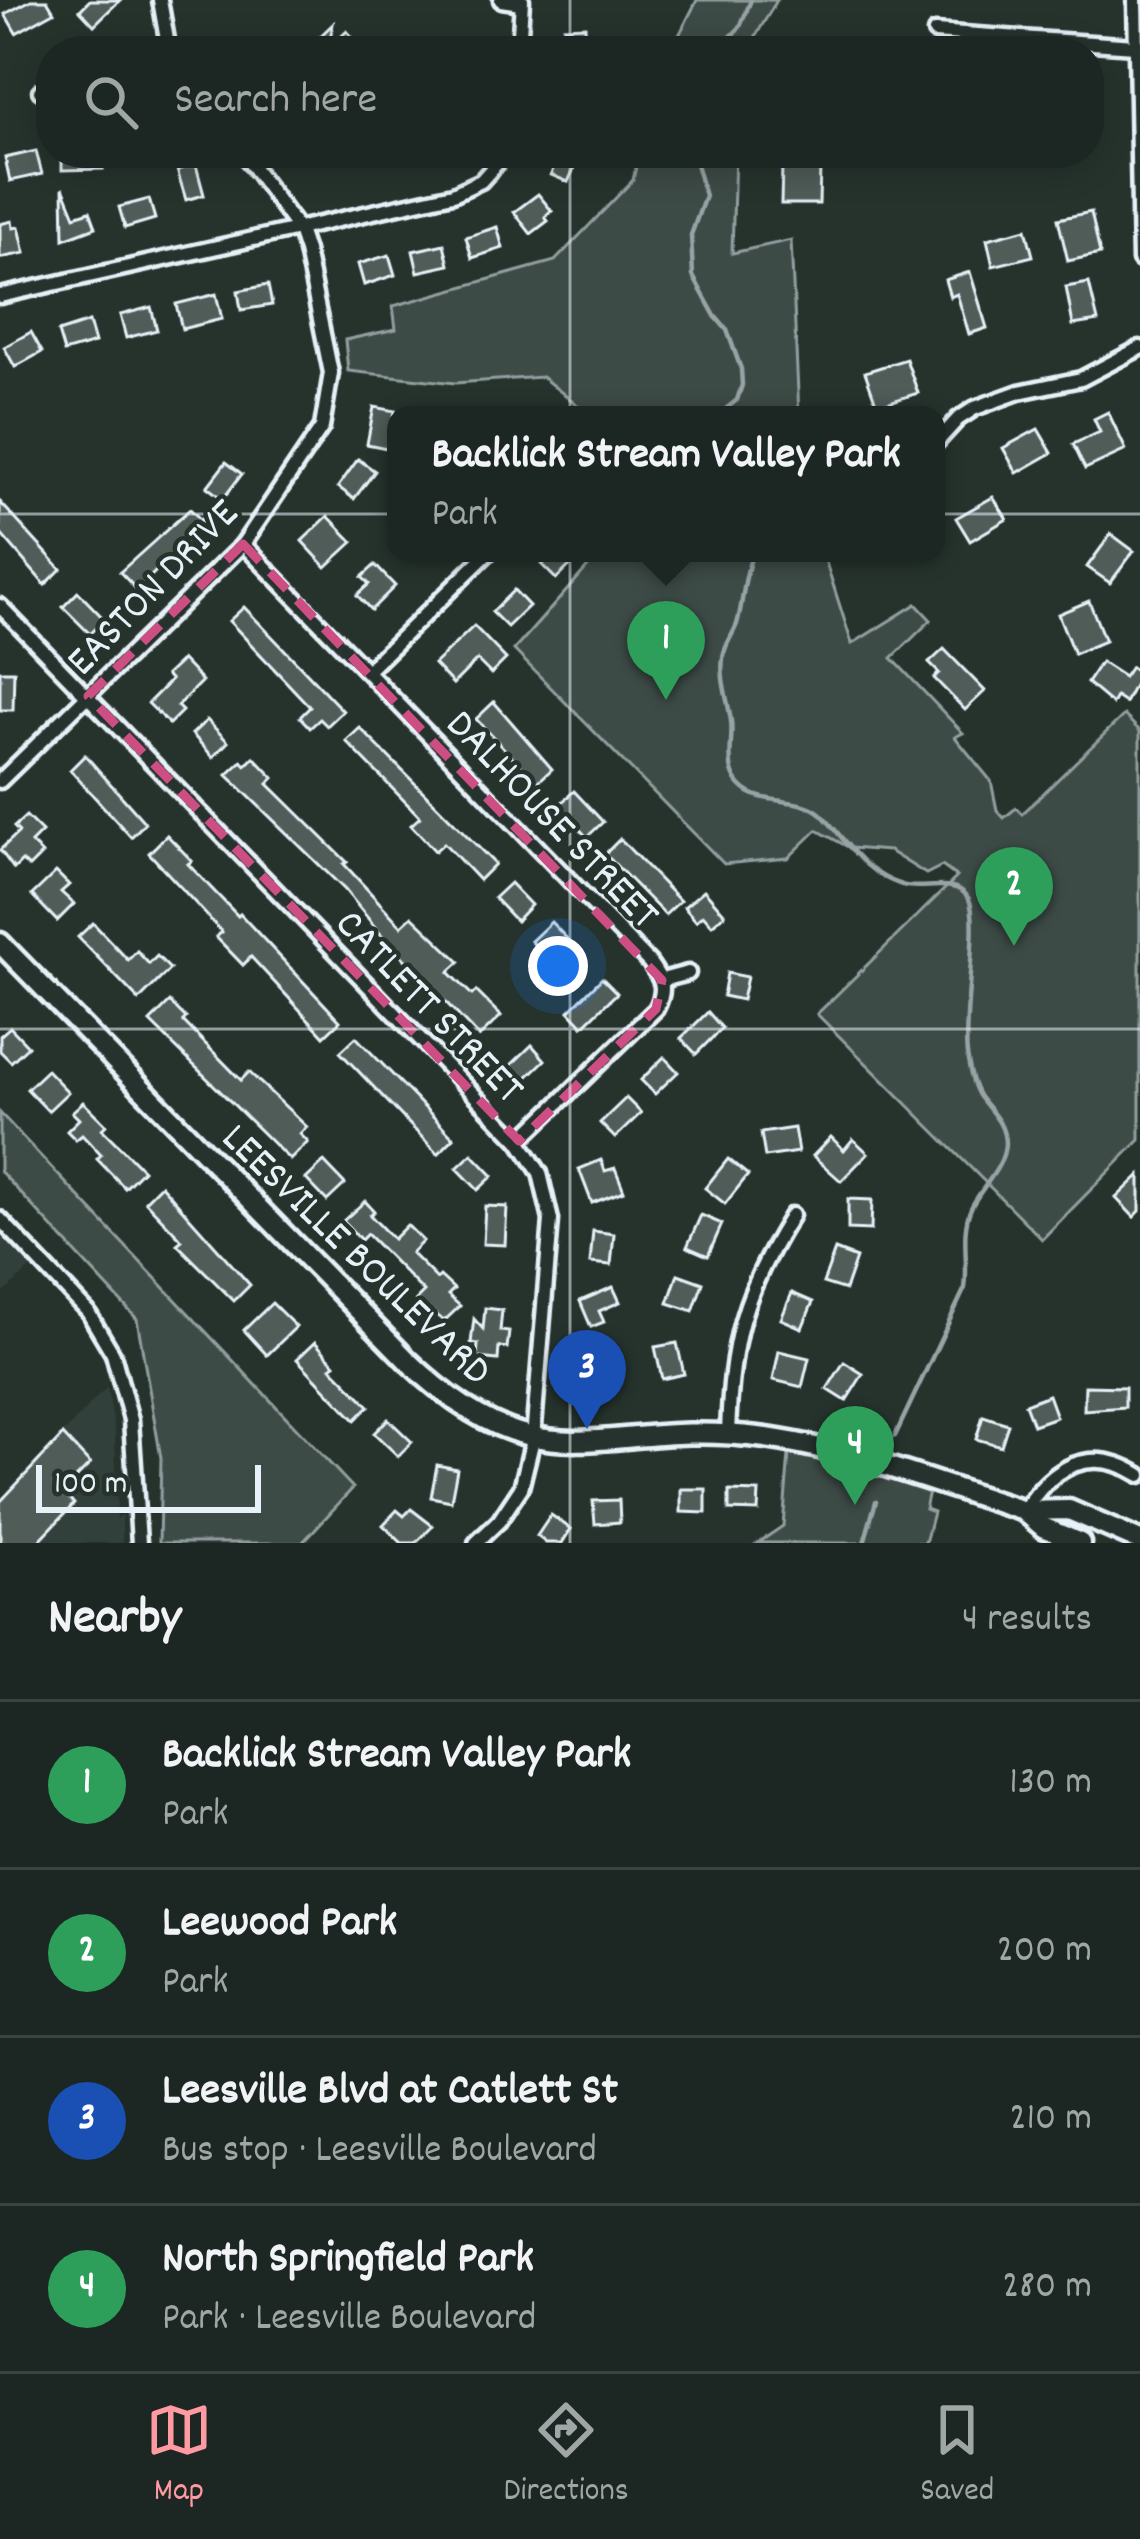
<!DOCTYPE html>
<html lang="en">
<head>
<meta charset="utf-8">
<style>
  body { margin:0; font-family:Dekko,sans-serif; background:#29322f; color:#f1f3f6 }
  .scale { position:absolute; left:36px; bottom:30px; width:225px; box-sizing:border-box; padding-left:12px; border:6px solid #e8f1f8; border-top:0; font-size:33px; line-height:42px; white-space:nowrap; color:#e8f1f8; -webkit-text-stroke:9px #26332d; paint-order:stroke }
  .you { position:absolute; left:558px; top:966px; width:42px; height:42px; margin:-30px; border:9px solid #fff; border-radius:50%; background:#1a73e8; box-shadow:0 0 0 18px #1a73e833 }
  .badge { display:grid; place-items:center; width:78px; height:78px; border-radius:50%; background:#ff9aa2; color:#fff; font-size:39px; font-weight:700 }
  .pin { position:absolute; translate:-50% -99px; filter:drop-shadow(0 3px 6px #0008) }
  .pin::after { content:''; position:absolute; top:63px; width:42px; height:36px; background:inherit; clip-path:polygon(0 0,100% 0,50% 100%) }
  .popup { position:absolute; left:387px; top:406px; width:558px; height:156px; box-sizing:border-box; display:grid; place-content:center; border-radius:24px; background:#1c2622; filter:drop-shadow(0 3px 9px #0005); font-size:39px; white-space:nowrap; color:#a0a5a5 }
  .popup b { font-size:45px; color:#f1f3f6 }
  .popup::after { content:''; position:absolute; left:50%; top:100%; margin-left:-24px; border:24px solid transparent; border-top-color:#1c2622 }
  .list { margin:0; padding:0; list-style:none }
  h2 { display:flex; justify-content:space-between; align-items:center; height:156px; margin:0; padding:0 48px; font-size:51px }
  h2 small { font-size:39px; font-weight:400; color:#a0a5a5 }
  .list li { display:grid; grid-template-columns:78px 1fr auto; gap:36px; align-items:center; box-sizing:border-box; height:168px; padding:0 48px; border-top:3px solid #3a4340 }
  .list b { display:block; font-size:45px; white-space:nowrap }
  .list p { margin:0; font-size:39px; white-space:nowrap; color:#a0a5a5 }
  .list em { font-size:39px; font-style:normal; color:#a0a5a5 }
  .icon { flex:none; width:66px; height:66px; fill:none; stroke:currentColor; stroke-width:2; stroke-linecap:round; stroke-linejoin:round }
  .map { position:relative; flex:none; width:1140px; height:1543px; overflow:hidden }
  .search { position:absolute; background:#1c2622; box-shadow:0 6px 30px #0003; left:36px; right:36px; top:36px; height:132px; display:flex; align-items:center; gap:30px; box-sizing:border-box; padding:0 42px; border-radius:48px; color:#a0a5a5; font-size:45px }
  .sheet { height:828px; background:#1c2622 }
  nav { display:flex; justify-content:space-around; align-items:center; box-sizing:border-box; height:168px; border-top:3px solid #3a4340; background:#1c2622; font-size:33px; color:#a0a5a5 }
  nav a { display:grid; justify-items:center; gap:6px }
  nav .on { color:#ff9aa2 }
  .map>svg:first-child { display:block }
  .built { fill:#333f3a }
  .green { fill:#3e4b47; stroke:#939ea0; stroke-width:3 }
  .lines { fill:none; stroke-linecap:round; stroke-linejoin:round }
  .stream { stroke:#98a3a5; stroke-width:4.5 }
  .building { fill:#505c59; stroke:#e8f1f8; stroke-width:3 }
  .street-casing { stroke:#e8f1f8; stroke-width:21 }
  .secondary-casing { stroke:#e8f1f8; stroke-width:27 }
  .street { stroke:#26332d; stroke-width:12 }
  .secondary { stroke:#26332d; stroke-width:18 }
  .marked { fill:none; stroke:#cc4e82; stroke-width:9; stroke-dasharray:24 15; stroke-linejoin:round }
  .grid { fill:none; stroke:#e8f1f8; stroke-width:3; stroke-opacity:0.55 }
  .labels { text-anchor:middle; stroke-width:9; stroke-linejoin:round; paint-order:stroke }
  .street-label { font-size:42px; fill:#e8f1f8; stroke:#26332d }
</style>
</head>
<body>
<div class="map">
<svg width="1140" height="1543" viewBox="0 0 1140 1543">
  <rect width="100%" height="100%" fill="#26332d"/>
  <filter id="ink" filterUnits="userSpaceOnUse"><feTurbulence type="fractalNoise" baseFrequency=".00833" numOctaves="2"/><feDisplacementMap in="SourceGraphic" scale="24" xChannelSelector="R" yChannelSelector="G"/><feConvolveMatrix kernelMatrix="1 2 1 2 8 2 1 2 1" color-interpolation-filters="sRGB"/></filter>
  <g filter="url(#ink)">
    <!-- built -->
    <g class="built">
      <path d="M0,1216L40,1260L0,1296Z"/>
      <path d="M107,1387L115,1432L117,1519L122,1515V1543H0V1500Z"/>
    </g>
    <!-- green -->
    <g class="green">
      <path d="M697,0H777L747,51H671Z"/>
      <path d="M639,153H735L732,253L791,240L799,415H590L542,377L455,383L348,371L345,340L396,329L393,306L555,261L633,180Z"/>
      <path d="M600,553H823L852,644L916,604L931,620L892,658L963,733L955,737L991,781L997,810L1004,818L1016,808L1022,814L1124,715L1140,731V1140L1042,1239L817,1014L957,877L942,866L926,874L889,851L850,848L817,830L788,858L724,864L514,650Z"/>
      <path d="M0,1113L353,1488L302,1543H159L161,1458L137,1319L0,1171Z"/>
      <path d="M790,1442L931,1482L925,1509L933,1512L925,1543H758L783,1526Z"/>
    </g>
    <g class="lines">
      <!-- stream -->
      <g class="stream">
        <path d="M717,51L740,27L751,0"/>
        <path d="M693,153L705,196L691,235L693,276L715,316L727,330L741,369L742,385L737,400L718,415"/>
        <path d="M753,553C743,576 744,600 737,624C733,635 724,646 723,658C720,679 728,700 731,721C734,744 722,771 744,789C765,806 801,796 821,814C847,840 861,872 902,885C922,892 957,876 969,899C980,922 962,1017 967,1054C969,1068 972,1085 980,1097C991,1112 1005,1123 1005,1144C1004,1168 981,1187 971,1208C960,1232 969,1262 965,1288L895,1436"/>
        <path d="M864,1543L876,1501"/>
      </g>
    </g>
    <!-- building -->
    <g class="building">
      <path d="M31,0H47L54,12L16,33L5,14Z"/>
      <path d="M90,0H120L94,25L80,10Z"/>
      <path d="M333,24L328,48L347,31L365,51H321L313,43Z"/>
      <path d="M585,26L586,51H565L564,27Z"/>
      <path d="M36,151L42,174L10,181L5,158Z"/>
      <path d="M62,153H102L103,169L62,170Z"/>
      <path d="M558,153H581L568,182L551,175Z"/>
      <path d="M196,165L204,195L186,200L177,170Z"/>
      <path d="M782,166L820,167L819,204H781Z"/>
      <path d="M63,187L75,216L90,211L96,227L64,239Z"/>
      <path d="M538,194L552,211L545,217L548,221L531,234L514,212Z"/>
      <path d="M149,199L155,219L125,228L119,207Z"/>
      <path d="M1091,212L1100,254L1068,261L1058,219Z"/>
      <path d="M12,221L13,228L19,227L25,253L0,258V224Z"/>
      <path d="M497,227L503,248L472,258L466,237Z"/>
      <path d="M1026,229L1033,256L993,266L987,239Z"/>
      <path d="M444,244L449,265L418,272L413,251Z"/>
      <path d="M389,255L395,275L364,285L358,264Z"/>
      <path d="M970,272L987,328L969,334L957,294L950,297L945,280Z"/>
      <path d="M1089,283L1098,321L1073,325L1066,287Z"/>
      <path d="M268,285L272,305L241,310L238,291Z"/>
      <path d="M216,294L222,319L182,329L176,304Z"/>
      <path d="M151,307L157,330L126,338L120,315Z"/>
      <path d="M89,322L95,343L64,352L58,332Z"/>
      <path d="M31,332L42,352L15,367L4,347Z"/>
      <path d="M906,359L918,393L877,406L865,372Z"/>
      <path d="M374,407L395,411L390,436L396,437V450L367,444Z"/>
      <path d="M1108,412L1126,450L1085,469L1073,444L1100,432L1094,419Z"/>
      <path d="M1038,429L1052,453L1017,473L1003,448Z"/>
      <path d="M358,459L375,471L354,499L338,487Z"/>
      <path d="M226,462L242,474L223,499L207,487Z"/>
      <path d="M993,497L1007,519L970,541L956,518Z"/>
      <path d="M0,502L61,569L45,585L0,533Z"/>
      <path d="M190,509L204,523L137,590L120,572Z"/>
      <path d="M328,516L353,542L326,567L302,541Z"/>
      <path d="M1111,534L1134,551L1110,583L1087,567Z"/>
      <path d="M554,553H583L556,579L542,565Z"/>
      <path d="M375,565L395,586L371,610L357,595L369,584L362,577Z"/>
      <path d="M514,590L529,606L507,627L492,612Z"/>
      <path d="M78,592L105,620L90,634L63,607Z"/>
      <path d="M1089,601L1105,641L1074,654L1058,614Z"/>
      <path d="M244,607L343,711L327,726L320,719L310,728L300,717L310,707L229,621Z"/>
      <path d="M474,626L506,659L491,674L477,660L453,684L434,664Z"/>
      <path d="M944,649L985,691L965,710L934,678L939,673L929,663Z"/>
      <path d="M182,660L202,681L177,706L182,711L169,724L148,703L171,680L166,675Z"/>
      <path d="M1101,662L1124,677L1131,667L1140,674L1125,703L1116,697L1112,704L1087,683Z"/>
      <path d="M0,671H14L13,710H0Z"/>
      <path d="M494,702L552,769L537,783L476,719Z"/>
      <path d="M207,720L228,742L213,757L192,734Z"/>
      <path d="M360,728L495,864L479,880L444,843L435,851L411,825L420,817L346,741Z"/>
      <path d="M85,755L145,823L131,837L70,770Z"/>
      <path d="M254,757L274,778L268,784L347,862L344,864L401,926L412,916L460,962L449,972L472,995L476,991L501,1016L479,1037L379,932L345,890L227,775L242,761L246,765Z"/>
      <path d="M574,791L603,822L587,837L558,806Z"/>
      <path d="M26,816L42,832L31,843L42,854L29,867L22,861L14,869L0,850L19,832L14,827Z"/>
      <path d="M167,835L192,861L188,864L238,916L240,914L340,1021L324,1036L251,957L243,965L216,937L222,932L149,853Z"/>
      <path d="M620,839L680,901L665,915L605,854Z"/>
      <path d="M56,872L69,885L61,892L74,904L57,921L32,895Z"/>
      <path d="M510,883L531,905L516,921L494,898Z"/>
      <path d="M704,890L725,914L712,925L703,915L696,921L684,907Z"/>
      <path d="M551,922L575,947L555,966L531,941Z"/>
      <path d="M93,923L128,960L137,951L149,964L157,956L170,969L139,1000L78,937Z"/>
      <path d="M727,973L747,977L742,1000L723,996Z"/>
      <path d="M602,978L617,993L583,1026L569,1011Z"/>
      <path d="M170,1002L186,1018L183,1021L241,1080L249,1072L307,1127L300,1134L308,1142L290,1160L150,1022Z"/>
      <path d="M708,1012L722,1028L696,1054L681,1038Z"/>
      <path d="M10,1027L28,1046L11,1062L0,1051V1036Z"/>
      <path d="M356,1037L454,1138L438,1154L340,1052Z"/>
      <path d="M532,1045L545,1060L523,1081L510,1066Z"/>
      <path d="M664,1057L678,1072L655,1094L641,1080Z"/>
      <path d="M47,1070L68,1092L48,1111L27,1089Z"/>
      <path d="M626,1098L641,1113L615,1138L600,1123Z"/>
      <path d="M83,1102L106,1125L102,1129L143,1170L125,1188L97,1159L101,1155L82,1135L76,1140L67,1131L79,1119L72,1112Z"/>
      <path d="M794,1128L798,1152L765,1157L761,1133Z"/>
      <path d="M831,1137L844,1150L853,1139L868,1153L841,1181L813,1156Z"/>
      <path d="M472,1154L493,1176L478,1190L457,1168Z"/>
      <path d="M728,1159L748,1175L725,1204L705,1188Z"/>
      <path d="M601,1160L605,1171L615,1168L624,1191L592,1203L579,1169Z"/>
      <path d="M324,1162L345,1184L327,1201L306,1179Z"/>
      <path d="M1140,1175V1211L1134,1217L1116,1198Z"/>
      <path d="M161,1185L250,1285L234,1301L177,1244L182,1240L145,1201Z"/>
      <path d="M848,1199L872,1200L871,1230L848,1229Z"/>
      <path d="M365,1201L374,1211L370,1215L393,1239L407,1225L423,1241L411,1253L437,1279L440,1276L454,1289L448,1295L460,1306L444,1321L416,1300L424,1292L367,1234L361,1240L343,1221Z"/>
      <path d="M485,1206L507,1207L505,1245L483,1244Z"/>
      <path d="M701,1215L722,1224L708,1256L687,1247Z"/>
      <path d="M593,1231L614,1234L611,1265L590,1263Z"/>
      <path d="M835,1250L856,1258L845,1290L823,1283Z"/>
      <path d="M678,1274L703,1283L693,1311L668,1303Z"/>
      <path d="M613,1287L620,1302L599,1311L604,1322L591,1327L580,1301Z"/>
      <path d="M792,1293L813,1302L802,1328L781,1319Z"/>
      <path d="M272,1303L296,1327L267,1355L244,1330Z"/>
      <path d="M485,1308L502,1310L500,1331L509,1332L507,1348L499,1347L498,1360L477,1358L478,1344L471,1343L474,1319L483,1329Z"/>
      <path d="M315,1342L335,1364L331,1367L369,1406L355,1420L297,1359Z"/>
      <path d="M677,1343L684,1374L662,1379L655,1347Z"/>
      <path d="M598,1350L619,1372L602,1389L581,1367Z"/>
      <path d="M779,1351L809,1358L802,1387L773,1380Z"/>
      <path d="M844,1362L863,1374L846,1401L827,1389Z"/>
      <path d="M1085,1386L1125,1387V1407L1084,1410Z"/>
      <path d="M1048,1395L1056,1417L1033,1425L1025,1404Z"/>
      <path d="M983,1416L1008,1424L1001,1446L976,1439Z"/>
      <path d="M388,1419L412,1442L398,1456L374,1433Z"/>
      <path d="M63,1435L90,1464L63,1491L74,1504L37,1543H0V1502Z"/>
      <path d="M437,1465L457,1469L451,1501L431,1497Z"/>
      <path d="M681,1489H706V1513L681,1512Z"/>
      <path d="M729,1491L759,1492L758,1511L729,1510Z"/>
      <path d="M619,1500L620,1522L595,1524L593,1501Z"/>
      <path d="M411,1509L433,1526L416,1543H402L383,1525L397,1510L404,1516Z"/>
      <path d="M551,1515L571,1529L562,1543H546L537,1536Z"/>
    </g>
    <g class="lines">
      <!-- street casing -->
      <g class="street-casing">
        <g id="street">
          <path d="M160,0L169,51"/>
          <path d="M501,0L521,3"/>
          <path d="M1135,0L1140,260"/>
          <path d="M935,32L1135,46"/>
          <path d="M519,51L522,0"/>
          <path d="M40,91L51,87"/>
          <path d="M0,296L453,194L481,181L506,153"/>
          <path d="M936,443L958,419L975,408L1019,392L1081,379L1140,348"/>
          <path d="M243,544L649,962C662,980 667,988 656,1009L519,1141"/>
          <path d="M0,606L519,1141L540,1173L551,1220L533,1439L521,1488L499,1521L476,1543"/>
          <path d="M368,670L488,553"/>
          <path d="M0,781L243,544L322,427L331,373L306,251L299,230L243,153"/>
          <path d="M662,980L688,973"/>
          <path d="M0,1219L88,1312L113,1354L131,1420L139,1543"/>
          <path d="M728,1434C731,1340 742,1295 792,1215"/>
          <path d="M1024,1511C1052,1467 1090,1444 1140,1475"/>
        </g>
      </g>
      <!-- secondary casing -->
      <g class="secondary-casing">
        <g id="secondary">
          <path d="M0,943L407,1360C544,1493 602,1417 758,1437C848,1448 937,1484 1024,1511L1043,1527L1080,1543"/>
          <path d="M1024,1511L1069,1510L1140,1541"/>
        </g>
      </g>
      <!-- street -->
      <use href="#street" class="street"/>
      <!-- secondary -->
      <use href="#secondary" class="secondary"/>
    </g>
  </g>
  <!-- marked area -->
  <path class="marked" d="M243,544L662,980L656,1009L519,1141L88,696Z"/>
  <!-- grid -->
  <path class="grid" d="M570,0V51M570,153V1543M0,514H1140M0,1029H1140"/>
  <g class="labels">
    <!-- street labels -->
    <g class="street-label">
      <text transform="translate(150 585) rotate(-46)" y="15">EASTON DRIVE</text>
      <text transform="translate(555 817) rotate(46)" y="15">DALHOUSE STREET</text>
      <text transform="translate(432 1004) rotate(46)" y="15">CATLETT STREET</text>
      <text transform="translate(359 1252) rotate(44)" y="15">LEESVILLE BOULEVARD</text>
    </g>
  </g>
</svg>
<div class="scale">100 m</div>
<div class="you"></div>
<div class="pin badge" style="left:666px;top:700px;background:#2e9e5b">1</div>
<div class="popup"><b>Backlick Stream Valley Park</b>Park</div>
<div class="pin badge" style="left:1014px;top:946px;background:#2e9e5b">2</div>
<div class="pin badge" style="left:587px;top:1429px;background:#1a4fb4">3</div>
<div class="pin badge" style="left:855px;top:1505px;background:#2e9e5b">4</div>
<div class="search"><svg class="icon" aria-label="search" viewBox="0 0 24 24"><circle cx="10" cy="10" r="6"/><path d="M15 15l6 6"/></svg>Search here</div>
</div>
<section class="sheet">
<h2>Nearby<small>4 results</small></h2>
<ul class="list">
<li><span class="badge" style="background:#2e9e5b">1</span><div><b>Backlick Stream Valley Park</b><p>Park</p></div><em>130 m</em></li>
<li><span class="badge" style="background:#2e9e5b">2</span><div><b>Leewood Park</b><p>Park</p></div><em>200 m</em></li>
<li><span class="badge" style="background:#1a4fb4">3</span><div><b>Leesville Blvd at Catlett St</b><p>Bus stop · Leesville Boulevard</p></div><em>210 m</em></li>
<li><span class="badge" style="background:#2e9e5b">4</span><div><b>North Springfield Park</b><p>Park · Leesville Boulevard</p></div><em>280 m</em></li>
</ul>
</section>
<nav>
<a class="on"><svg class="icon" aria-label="map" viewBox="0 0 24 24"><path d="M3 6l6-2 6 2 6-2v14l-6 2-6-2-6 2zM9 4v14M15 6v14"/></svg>Map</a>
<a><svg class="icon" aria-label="directions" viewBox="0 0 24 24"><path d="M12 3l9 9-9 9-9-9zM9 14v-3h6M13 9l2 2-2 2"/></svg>Directions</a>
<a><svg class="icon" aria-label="saved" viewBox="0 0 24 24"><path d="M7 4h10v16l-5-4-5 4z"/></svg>Saved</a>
</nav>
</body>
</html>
